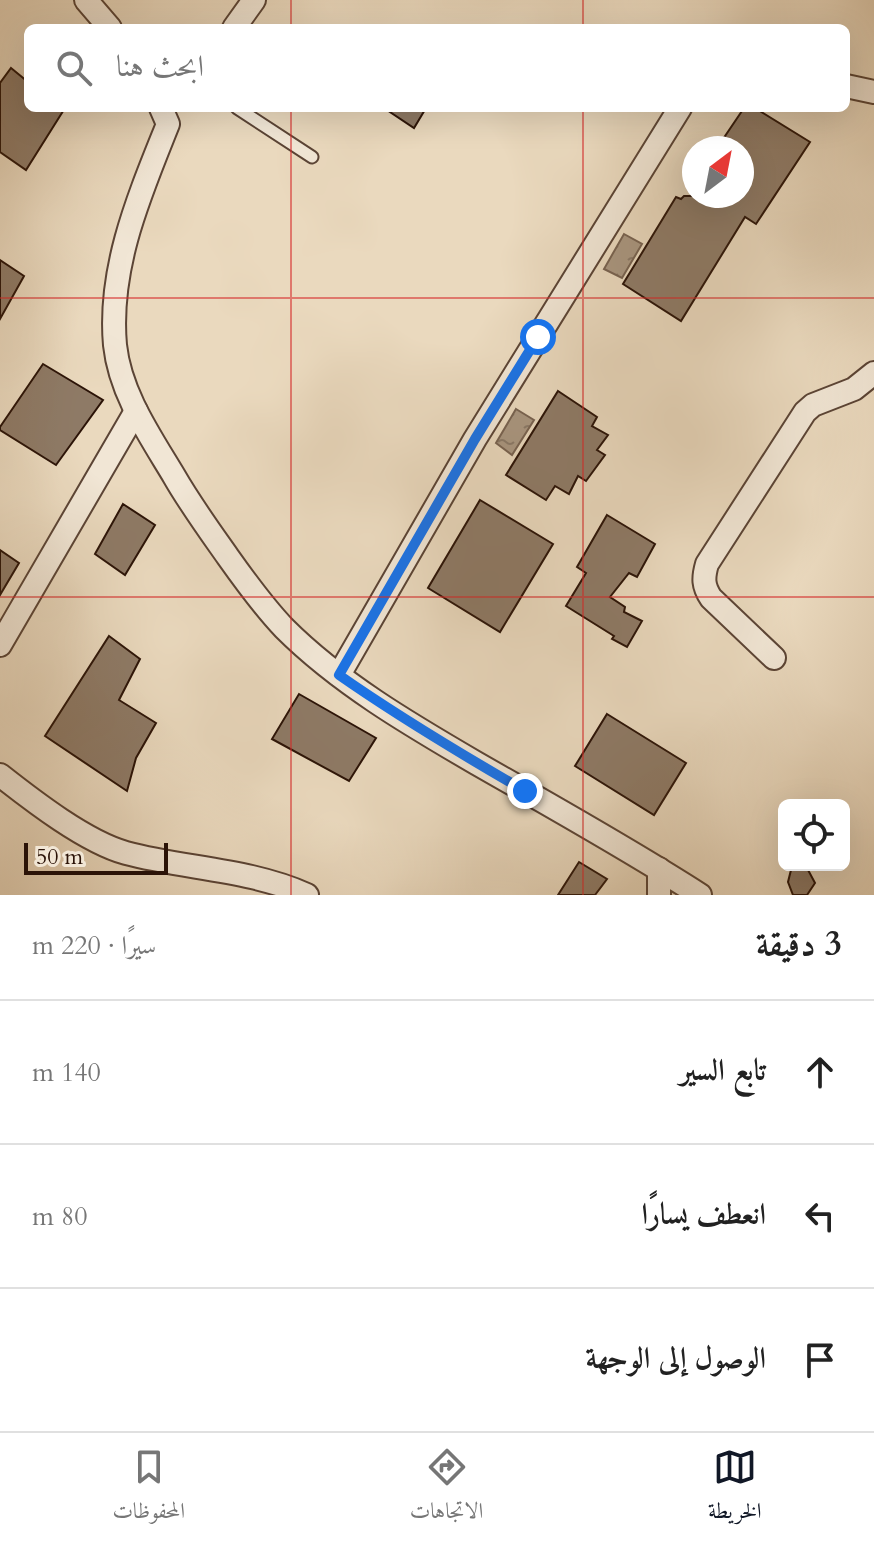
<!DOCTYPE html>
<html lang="ar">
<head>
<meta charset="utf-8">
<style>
  body { margin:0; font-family:Cardo,Amiri,serif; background:#f2f2f2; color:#222; direction:rtl }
  .controls { position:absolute; right:24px; bottom:24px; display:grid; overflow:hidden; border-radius:12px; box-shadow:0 8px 32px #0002 }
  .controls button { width:72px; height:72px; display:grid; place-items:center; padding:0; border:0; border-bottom:2px solid #e0e0e0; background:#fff; color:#222; font:40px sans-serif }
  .compass { position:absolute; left:682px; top:136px; width:72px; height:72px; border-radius:50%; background:#fff; box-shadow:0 8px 32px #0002; rotate:32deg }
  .scale { position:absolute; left:24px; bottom:20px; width:144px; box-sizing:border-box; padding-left:8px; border:4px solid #2b1307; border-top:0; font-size:22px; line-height:28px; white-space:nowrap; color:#2b1307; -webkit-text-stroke:6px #f1e6d5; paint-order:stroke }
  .stop { position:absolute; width:24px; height:24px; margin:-18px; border:6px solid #1a73e8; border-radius:50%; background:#fff }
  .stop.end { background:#1a73e8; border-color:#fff; box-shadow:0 2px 8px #0008 }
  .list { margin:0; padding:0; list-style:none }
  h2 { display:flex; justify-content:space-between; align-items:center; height:104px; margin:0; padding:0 32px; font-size:34px }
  h2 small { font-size:26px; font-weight:400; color:#767676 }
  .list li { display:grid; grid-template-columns:52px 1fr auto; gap:24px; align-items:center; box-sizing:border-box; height:144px; padding:0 32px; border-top:2px solid #e0e0e0 }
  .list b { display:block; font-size:30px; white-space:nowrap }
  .list em { font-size:26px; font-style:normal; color:#767676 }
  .icon { flex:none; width:44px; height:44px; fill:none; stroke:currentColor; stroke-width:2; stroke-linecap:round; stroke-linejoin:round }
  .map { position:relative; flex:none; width:874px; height:895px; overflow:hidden; direction:ltr }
  .search { position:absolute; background:#fff; box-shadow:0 8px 32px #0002; left:24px; right:24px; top:24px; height:88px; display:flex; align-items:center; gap:20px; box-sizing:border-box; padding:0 28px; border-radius:12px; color:#767676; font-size:30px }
  .sheet { height:536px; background:#fff }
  nav { display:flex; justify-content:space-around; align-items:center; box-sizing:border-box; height:112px; border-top:2px solid #e0e0e0; background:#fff; font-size:22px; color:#767676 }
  nav a { display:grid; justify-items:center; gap:4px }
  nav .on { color:#111827 }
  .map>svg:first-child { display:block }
  .water { fill:url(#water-ripples); stroke:#776250; stroke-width:2 }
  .building { fill:#8e7a66; stroke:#2b1307; stroke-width:2 }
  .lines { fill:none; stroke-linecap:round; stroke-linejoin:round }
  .lane-casing { stroke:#5b4435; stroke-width:15 }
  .street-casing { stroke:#5b4435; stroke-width:26 }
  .lane { stroke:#f1e6d5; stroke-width:11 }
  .street { stroke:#f1e6d5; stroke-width:22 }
  .route { stroke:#1a73e8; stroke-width:10 }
  .grid { fill:none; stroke:#d62828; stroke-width:2; stroke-opacity:0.55 }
</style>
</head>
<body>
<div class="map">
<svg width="874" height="895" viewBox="0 0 874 895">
  <defs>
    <pattern id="water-ripples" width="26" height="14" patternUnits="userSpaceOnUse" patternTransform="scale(2)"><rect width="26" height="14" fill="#a99680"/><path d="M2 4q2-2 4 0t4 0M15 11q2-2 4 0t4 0" fill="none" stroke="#8a7967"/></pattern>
  </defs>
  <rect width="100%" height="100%" fill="#ead9be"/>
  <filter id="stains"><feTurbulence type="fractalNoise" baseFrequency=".0025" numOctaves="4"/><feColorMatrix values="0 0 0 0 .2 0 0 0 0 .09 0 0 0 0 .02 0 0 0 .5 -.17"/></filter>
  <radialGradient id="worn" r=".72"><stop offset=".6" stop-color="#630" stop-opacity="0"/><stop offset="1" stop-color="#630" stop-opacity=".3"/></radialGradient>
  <!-- water -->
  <g class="water">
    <path d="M624,234L642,244L622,278L604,269Z"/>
    <path d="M516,409L534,420L512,455L496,443Z"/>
  </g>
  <!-- building -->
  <g class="building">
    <path d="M11,68L28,82V108H65L26,170L0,152V83Z"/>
    <path d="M384,108H426L414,128Z"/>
    <path d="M744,108H755L810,142L756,224L745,217L681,321L623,284L676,197L681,199L684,196H742V148H717Z"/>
    <path d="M0,260L24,276L0,319Z"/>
    <path d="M43,364L103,400L56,465L0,430V427Z"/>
    <path d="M558,391L597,417L592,426L608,435L597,450L605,455L586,481L578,476L569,494L555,486L546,500L506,475Z"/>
    <path d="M480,500L553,544L500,632L428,588Z"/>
    <path d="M123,504L155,525L125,575L95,554Z"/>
    <path d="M607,515L655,544L637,577L629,573L610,597L625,607L624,612L642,621L627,647L612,639L614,636L566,606L586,573L577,567Z"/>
    <path d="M0,550L19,563L0,595Z"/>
    <path d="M109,636L140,659L119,700L156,723L136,758L127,791L45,736Z"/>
    <path d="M299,694L376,738L349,781L272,739Z"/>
    <path d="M607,714L686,763L654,815L575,766Z"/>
    <path d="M579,862L607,879L595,895H558Z"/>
    <path d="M807,868L815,883L807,895H793L788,882L791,870Z"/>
  </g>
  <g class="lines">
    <!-- lane casing -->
    <g class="lane-casing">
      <path id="lane" d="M237,108L312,157"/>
    </g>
    <!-- street casing -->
    <g class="street-casing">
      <g id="street">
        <path d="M86,0L110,28"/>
        <path d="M234,28L254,0"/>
        <path d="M846,86L874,92"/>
        <path d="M161,108L168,124C140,194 108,267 115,345C120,393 150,436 174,476C190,504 209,530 228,557C245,581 263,606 284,628C339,683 409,724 476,763C551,806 627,848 700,895"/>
        <path d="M0,645L136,411"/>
        <path d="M774,658L711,598C703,586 703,578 707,564L805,412L813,405L854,389L874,373"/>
        <path d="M339,675L475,439L680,108"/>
        <path d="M0,775C33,801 86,842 126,853C186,869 249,869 307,895"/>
        <path d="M659,895V869"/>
      </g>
    </g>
    <!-- lane -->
    <use href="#lane" class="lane"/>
    <!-- street -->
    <use href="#street" class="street"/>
  </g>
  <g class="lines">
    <!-- route -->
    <path class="route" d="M525,791C461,754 399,717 339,675L475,439L538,337"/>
  </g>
  <!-- grid -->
  <path class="grid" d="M291,0V28M583,0V28M291,108V895M583,108V895M0,298H874M0,597H874"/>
  <rect width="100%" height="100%" filter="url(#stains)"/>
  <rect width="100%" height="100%" fill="url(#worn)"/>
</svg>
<div class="controls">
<button><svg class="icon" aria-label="locate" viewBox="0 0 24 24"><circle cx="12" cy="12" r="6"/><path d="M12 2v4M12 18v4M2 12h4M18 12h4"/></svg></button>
</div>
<svg class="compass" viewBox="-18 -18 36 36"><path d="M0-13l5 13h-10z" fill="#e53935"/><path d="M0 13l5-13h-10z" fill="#767676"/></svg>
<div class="scale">50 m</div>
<div class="stop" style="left:538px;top:337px"></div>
<div class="stop end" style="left:525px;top:791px"></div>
<div class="search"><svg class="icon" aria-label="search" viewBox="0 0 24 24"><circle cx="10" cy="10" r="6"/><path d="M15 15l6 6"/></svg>ابحث هنا</div>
</div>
<section class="sheet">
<h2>3 دقيقة<small>سيرًا · 220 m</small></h2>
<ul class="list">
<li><svg class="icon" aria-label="ahead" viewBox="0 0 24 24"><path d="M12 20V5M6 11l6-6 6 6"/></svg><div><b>تابع السير</b></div><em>140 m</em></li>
<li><svg class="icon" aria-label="left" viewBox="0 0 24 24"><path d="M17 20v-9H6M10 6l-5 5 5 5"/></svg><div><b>انعطف يسارًا</b></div><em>80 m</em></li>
<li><svg class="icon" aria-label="arrive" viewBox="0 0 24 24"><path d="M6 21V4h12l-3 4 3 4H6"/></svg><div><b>الوصول إلى الوجهة</b></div></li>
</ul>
</section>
<nav>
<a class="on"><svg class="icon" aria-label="map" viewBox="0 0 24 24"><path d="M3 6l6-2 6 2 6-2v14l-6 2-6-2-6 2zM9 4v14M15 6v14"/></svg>الخريطة</a>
<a><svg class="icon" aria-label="directions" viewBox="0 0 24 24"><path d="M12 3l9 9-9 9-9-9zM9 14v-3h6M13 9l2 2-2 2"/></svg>الاتجاهات</a>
<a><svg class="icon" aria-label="saved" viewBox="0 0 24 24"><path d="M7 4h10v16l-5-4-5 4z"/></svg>المحفوظات</a>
</nav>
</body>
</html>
